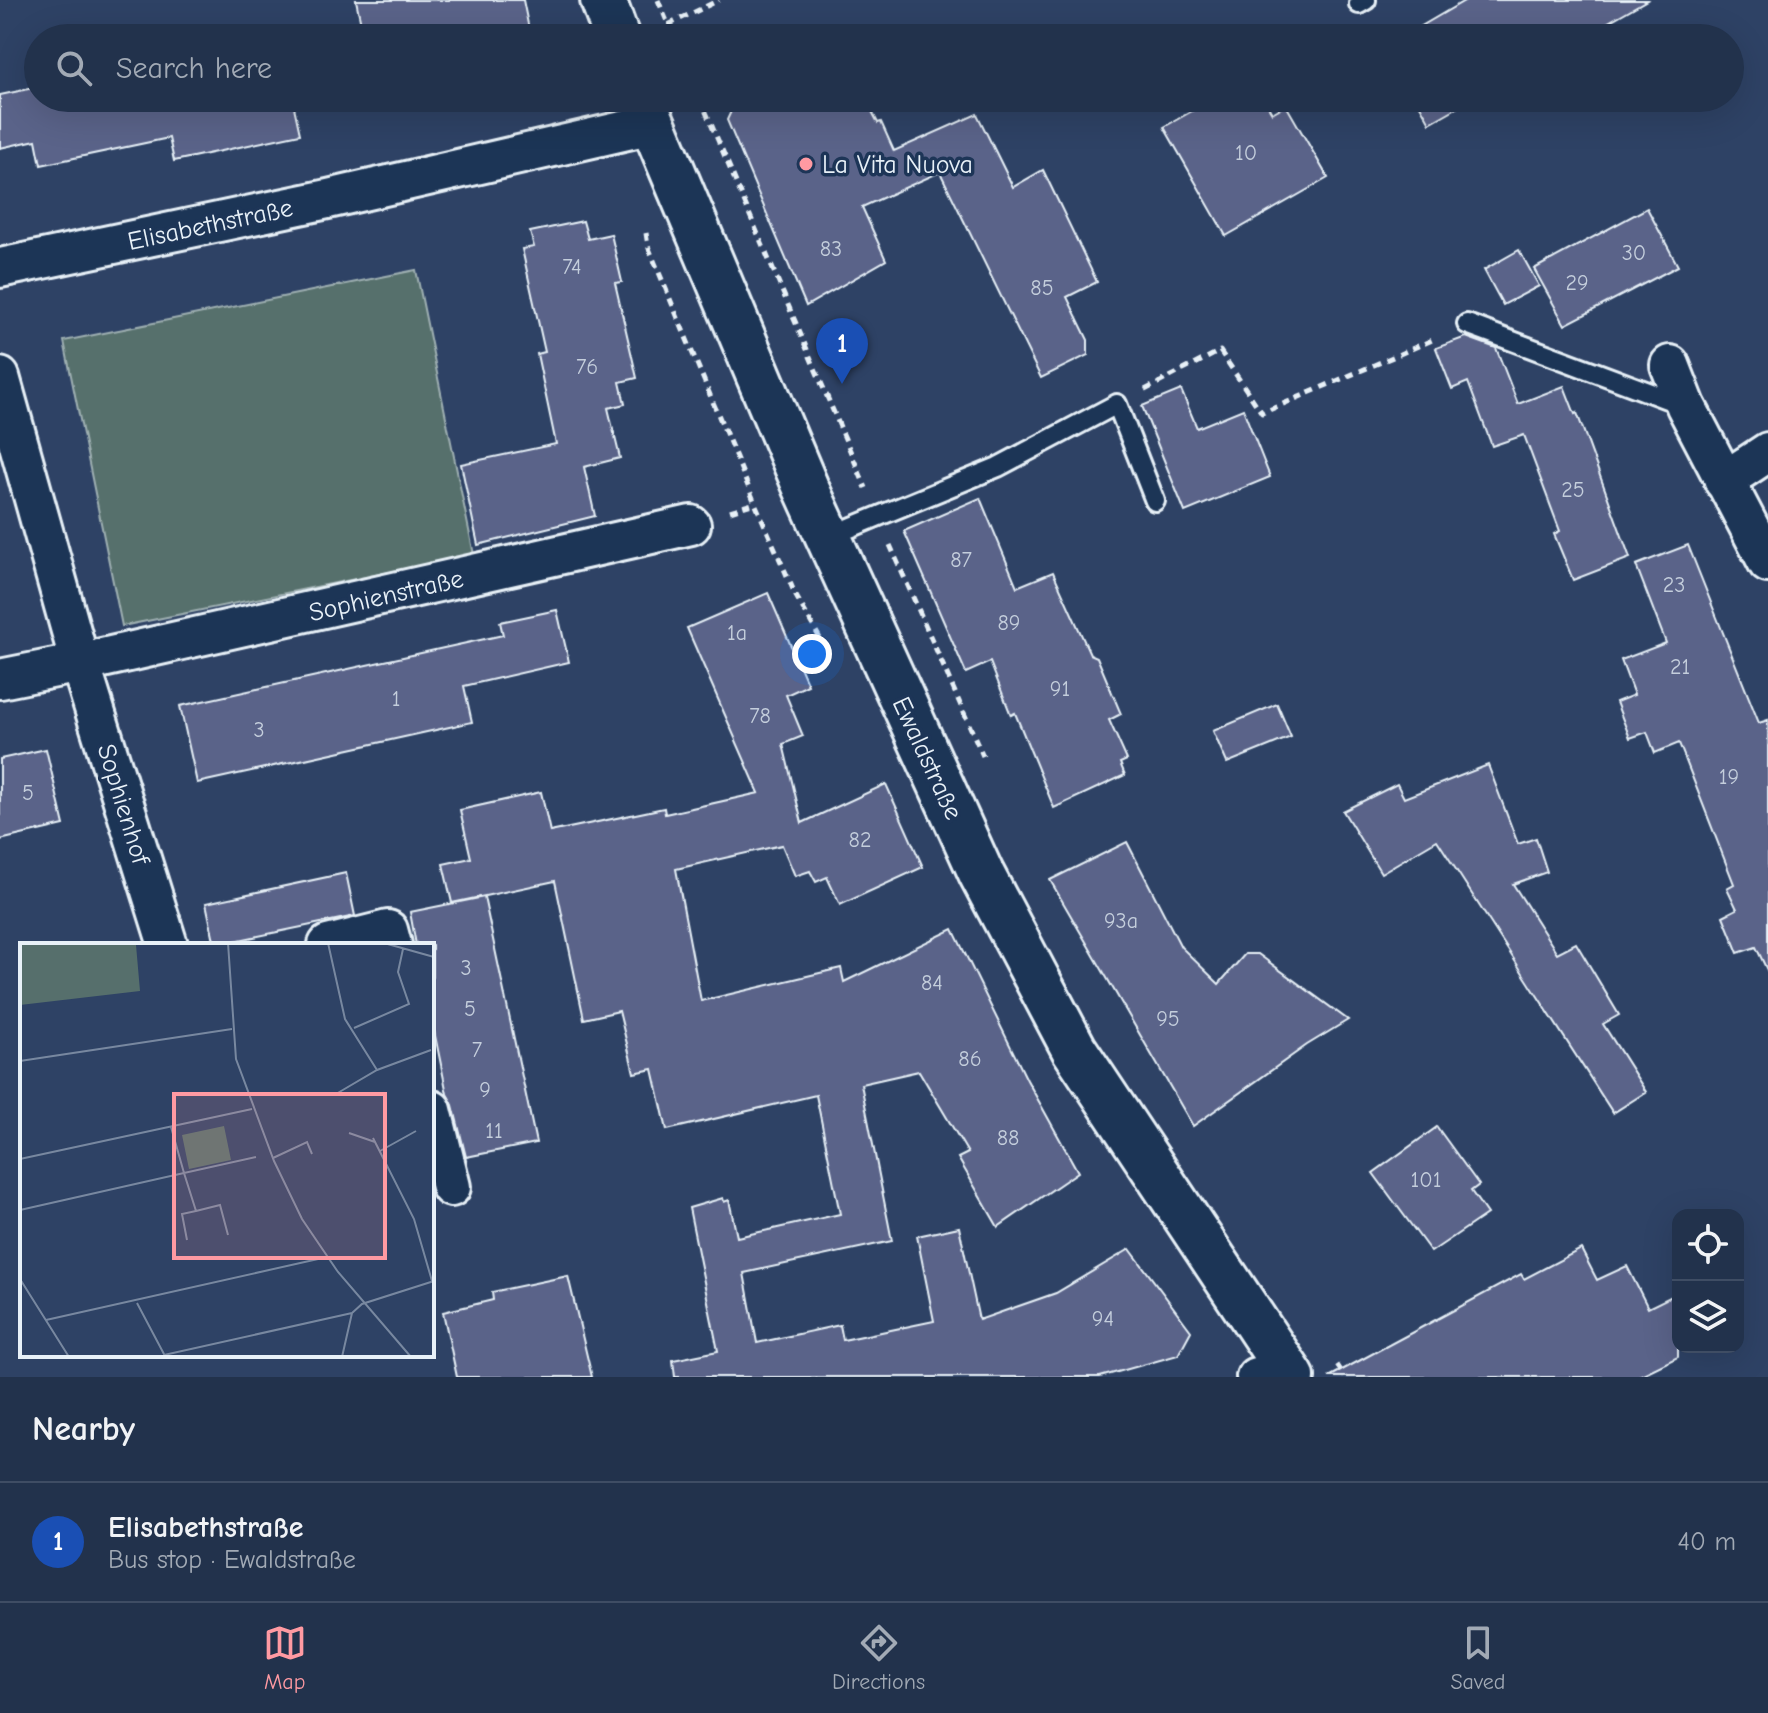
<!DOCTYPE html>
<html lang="en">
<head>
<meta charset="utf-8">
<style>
  body { margin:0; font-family:"Comic Neue",sans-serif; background:#2a3a53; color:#f1f3f6 }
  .controls { position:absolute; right:24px; bottom:24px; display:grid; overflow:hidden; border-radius:16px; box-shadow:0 8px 32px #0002 }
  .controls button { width:72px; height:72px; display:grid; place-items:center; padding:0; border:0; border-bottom:2px solid #3f4d64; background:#22324c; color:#f1f3f6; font:40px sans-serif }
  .you { position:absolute; left:812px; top:654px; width:28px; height:28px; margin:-20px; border:6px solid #fff; border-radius:50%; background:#1a73e8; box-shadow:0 0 0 12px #1a73e833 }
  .badge { display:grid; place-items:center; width:52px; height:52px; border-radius:50%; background:#ff9aa2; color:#fff; font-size:26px; font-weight:700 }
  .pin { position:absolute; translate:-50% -66px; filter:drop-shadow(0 2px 4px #0008) }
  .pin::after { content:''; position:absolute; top:42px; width:28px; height:24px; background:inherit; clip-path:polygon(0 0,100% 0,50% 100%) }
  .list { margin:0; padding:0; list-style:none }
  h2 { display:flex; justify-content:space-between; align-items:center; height:104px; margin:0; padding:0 32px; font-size:34px }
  h2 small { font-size:26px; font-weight:400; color:#a2aab5 }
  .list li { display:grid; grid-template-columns:52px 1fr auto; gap:24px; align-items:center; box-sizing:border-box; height:120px; padding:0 32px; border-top:2px solid #3f4d64 }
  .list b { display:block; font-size:30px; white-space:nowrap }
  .list p { margin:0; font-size:26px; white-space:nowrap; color:#a2aab5 }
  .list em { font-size:26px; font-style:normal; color:#a2aab5 }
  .icon { flex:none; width:44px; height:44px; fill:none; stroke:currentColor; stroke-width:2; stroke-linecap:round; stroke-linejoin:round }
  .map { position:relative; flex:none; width:1768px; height:1377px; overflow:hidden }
  .search { position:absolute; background:#22324c; box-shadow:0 8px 32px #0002; left:24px; right:24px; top:24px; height:88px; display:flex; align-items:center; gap:20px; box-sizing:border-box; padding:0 28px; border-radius:44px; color:#a2aab5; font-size:30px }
  .sheet { height:224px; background:#22324c }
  nav { display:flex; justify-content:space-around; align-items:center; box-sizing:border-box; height:112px; border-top:2px solid #3f4d64; background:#22324c; font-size:22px; color:#a2aab5 }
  nav a { display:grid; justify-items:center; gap:4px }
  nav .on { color:#ff9aa2 }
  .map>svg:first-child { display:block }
  .green { fill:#566f6c; stroke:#9fb0b2; stroke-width:2 }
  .building { fill:#5a6389; stroke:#e8f1f8; stroke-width:2 }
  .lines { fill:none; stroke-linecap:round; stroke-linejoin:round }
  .lane-casing { stroke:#e8f1f8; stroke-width:24 }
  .street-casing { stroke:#e8f1f8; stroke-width:44 }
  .secondary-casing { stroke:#e8f1f8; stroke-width:50 }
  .path { stroke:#e8f1f8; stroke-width:5; stroke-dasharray:8 6; stroke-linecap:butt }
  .lane { stroke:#1d3557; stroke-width:18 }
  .street { stroke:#1d3557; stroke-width:38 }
  .secondary { stroke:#1d3557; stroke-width:44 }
  .poi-dot { fill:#ff9aa2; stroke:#1d3557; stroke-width:3 }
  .labels { text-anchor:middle; stroke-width:7; stroke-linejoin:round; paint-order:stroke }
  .number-label { font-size:22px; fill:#c4cedc }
  .poi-label { font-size:26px; fill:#e8f1f8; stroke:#1d3557; text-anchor:start }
  .street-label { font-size:26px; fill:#e8f1f8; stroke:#1d3557 }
  .inset-road { fill:none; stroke:#7888a0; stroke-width:2 }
  .view { fill:#ff9aa2; fill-opacity:0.15; stroke:#ff9aa2; stroke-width:4 }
  .inset-edge { fill:none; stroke:#e8f1f8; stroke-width:4 }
</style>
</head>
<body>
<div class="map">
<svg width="1768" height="1377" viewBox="0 0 1768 1377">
  <rect width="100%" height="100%" fill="#2e4265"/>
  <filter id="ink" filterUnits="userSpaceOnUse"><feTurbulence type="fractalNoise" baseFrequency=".0125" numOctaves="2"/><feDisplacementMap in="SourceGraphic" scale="16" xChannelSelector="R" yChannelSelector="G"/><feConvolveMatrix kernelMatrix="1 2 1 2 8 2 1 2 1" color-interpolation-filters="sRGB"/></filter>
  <g filter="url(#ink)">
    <!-- green -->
    <path class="green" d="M416,270L474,555L122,626L64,341Z"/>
    <!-- building -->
    <g class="building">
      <path d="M356,0H523L530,34L511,38H364Z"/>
      <path d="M1466,0H1647L1580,38H1401Z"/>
      <path d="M38,87V98H292L300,134L174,161L169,138L41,165L36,140L0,148V95Z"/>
      <path d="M737,98H865L878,123L881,122L894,151L977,114L1013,187L1043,170L1097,282L1067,297L1088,340V355L1041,378L940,172L862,207L886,260L806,306L727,120Z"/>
      <path d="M1215,98H1263L1272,113L1286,105L1328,178L1226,236L1164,127Z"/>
      <path d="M1416,98H1474L1430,123Z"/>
      <path d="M1647,208L1678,266L1565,325L1534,269Z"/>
      <path d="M583,221L588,239L611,234L622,282L615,283L637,378L620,382L625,404L608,408L620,458L584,467L595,516L478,545L461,464L556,444L537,354L545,352L522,249L534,247L530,232Z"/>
      <path d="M1519,250L1539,286L1503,305L1484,270Z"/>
      <path d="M1466,337L1496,348L1518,404L1564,386L1575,414L1577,413L1630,558L1573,580L1554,534L1560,531L1524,435L1492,446L1468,382L1452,389L1436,348Z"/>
      <path d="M1181,390L1197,428L1243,409L1270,477L1185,512L1142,406Z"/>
      <path d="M980,498L1017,587L1053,572L1090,654L1097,657L1121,714L1109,720L1127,760L1120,763L1125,775L1054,808L1015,713L1011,715L990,662L966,673L904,531Z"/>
      <path d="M1688,545L1759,723L1768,720V972L1756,947L1738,953L1723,916L1737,909L1727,888L1734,884L1679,743L1655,753L1647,732L1630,738L1616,702L1634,695L1621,660L1666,643L1636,565Z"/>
      <path d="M768,593L808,685L786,695L803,736L783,744L802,823L886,784L923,867L840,905L827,877L816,882L810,871L795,876L782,845L676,869L701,1001L841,968L844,982L953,929L1027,1080L1078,1172L998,1227L958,1158L968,1153L919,1071L861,1084L892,1241L744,1273L757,1343L840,1325L843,1340L934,1321L917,1236L959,1227L979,1320L1056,1293L1130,1249L1191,1331L1178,1355L1100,1377H675L673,1360L718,1351L689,1208L723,1198L724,1202L729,1200L737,1237L840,1214L816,1095L667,1130L653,1069L634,1073L619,1011L584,1019L555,881L452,903L443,864L471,858L460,810L541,792L550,832L664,808L665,814L759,793L687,628Z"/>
      <path d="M557,610L569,662L464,686L472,722L197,783L180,706L503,635L500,622Z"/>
      <path d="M1277,704L1291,737L1227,763L1213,731Z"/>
      <path d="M46,749L64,825L0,840V759Z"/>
      <path d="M1488,765L1518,844L1536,838L1547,872L1513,884L1557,953L1576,943L1619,1015L1603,1024L1646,1092L1613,1113L1437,840L1381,873L1343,811L1397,784L1404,798Z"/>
      <path d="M1127,842L1181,947L1219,984L1245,954H1258L1348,1020L1307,1045L1193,1126L1050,880Z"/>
      <path d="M346,873L355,916L215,945L206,903Z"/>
      <path d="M484,897L536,1143L466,1157L453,1105L447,1094L432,1021V945H416L410,912Z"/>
      <path d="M1437,1127L1479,1185L1471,1191L1487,1214L1431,1252L1373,1173Z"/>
      <path d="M1581,1249L1597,1280L1627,1266L1648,1308L1678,1293V1357L1637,1377H1329L1521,1274L1524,1279Z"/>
      <path d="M568,1276L592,1377H457L443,1312L493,1300L492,1292Z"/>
    </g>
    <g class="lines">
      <!-- lane casing -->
      <g class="lane-casing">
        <g id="lane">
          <path d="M1359,4L1366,0"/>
          <path d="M1467,324L1683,405"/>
          <path d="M828,537L998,467L1117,404L1155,501"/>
        </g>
      </g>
      <!-- street casing -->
      <g class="street-casing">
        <g id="street">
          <path d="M0,268L328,199L653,124"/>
          <path d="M1670,365L1686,406L1768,563"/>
          <path d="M0,377L80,663L0,679"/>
          <path d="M1724,481L1768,452"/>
          <path d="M168,945L80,663L691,525"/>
          <path d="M328,945L388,930L392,945"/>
          <path d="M432,1110L451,1187"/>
          <path d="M1256,1377L1286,1369"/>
        </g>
      </g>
      <!-- secondary casing -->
      <g class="secondary-casing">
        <g id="secondary">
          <path d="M603,0L617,38"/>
          <path d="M642,98L806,488L981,873L1074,1049L1292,1377"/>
        </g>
      </g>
      <!-- path -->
      <g class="path">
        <path d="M658,0L674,38"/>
        <path d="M668,25L719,0"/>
        <path d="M700,98L866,488"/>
        <path d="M646,233L648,246L755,503L796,596L822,642"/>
        <path d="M1145,390L1220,351L1262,413L1437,338"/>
        <path d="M730,511L755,503"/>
        <path d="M890,545L983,756"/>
        <path d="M1337,1365L1345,1377"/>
      </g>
      <!-- lane -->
      <use href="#lane" class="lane"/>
      <!-- street -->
      <use href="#street" class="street"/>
      <!-- secondary -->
      <use href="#secondary" class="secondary"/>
    </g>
  </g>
  <!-- markers -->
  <circle class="poi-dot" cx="806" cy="164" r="8"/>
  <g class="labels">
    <!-- number labels -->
    <g class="number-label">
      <text x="1246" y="160">10</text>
      <text x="831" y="256">83</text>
      <text x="1634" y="260">30</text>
      <text x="572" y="274">74</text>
      <text x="1577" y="290">29</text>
      <text x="1042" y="295">85</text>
      <text x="587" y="374">76</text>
      <text x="1573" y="497">25</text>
      <text x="961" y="567">87</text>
      <text x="1674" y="592">23</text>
      <text x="1009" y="630">89</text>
      <text x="737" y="640">1a</text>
      <text x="1680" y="674">21</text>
      <text x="1060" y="696">91</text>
      <text x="396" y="706">1</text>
      <text x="760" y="723">78</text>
      <text x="259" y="737">3</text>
      <text x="1729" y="784">19</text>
      <text x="28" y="800">5</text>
      <text x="860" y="847">82</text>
      <text x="1121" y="928">93a</text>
      <text x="466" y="975">3</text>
      <text x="932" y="990">84</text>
      <text x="470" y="1016">5</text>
      <text x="1168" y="1026">95</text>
      <text x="477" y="1057">7</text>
      <text x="970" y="1066">86</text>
      <text x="485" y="1097">9</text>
      <text x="494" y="1138">11</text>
      <text x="1008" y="1145">88</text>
      <text x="1426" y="1187">101</text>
      <text x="1103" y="1326">94</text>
    </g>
    <!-- poi labels -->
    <g class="poi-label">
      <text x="822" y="173">La Vita Nuova</text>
    </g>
    <!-- street labels -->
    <g class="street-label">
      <text transform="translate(210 224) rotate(-12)" y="9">Elisabethstraße</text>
      <text transform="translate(386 595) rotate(-13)" y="9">Sophienstraße</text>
      <text transform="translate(928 758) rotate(65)" y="9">Ewaldstraße</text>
      <text transform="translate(124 804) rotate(73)" y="9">Sophienhof</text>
    </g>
  </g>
  <!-- overview -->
  <g transform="translate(20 943)">
    <rect width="414" height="414" fill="#2e4265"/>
    <path d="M0,0H121L116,2L120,48L0,62ZM204,183L211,217L169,226L162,192Z" fill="#566f6c"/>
    <path class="inset-road" d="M208,0L216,116L254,218L282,276L318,329L391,414M308,0L325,76L357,127M364,0L414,14M334,85L389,61L378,29L383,6M0,118L212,86M316,151L357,127L411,107M329,190L355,199M353,195L394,276L412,338M360,208L396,188M253,215L287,199L292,211M0,216L232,166M0,267L164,230L151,184M176,268L200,262L208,292M167,297L162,271L176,268L164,230L236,214M0,336L49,414M117,360L145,413M26,377L307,314M144,412L332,370M322,414L332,370L342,361L414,338"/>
    <path class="view" d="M154,151H365V315H154Z"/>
    <rect width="414" height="414" class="inset-edge"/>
  </g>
</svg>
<div class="controls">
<button><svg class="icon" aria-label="locate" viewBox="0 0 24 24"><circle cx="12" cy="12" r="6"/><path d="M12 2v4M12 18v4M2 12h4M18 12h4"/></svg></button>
<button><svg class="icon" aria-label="layers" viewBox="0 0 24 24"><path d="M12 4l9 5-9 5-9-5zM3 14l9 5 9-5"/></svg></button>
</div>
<div class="you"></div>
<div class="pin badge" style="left:842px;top:384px;background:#1a4fb4">1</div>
<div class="search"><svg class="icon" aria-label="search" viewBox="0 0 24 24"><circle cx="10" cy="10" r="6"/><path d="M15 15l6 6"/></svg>Search here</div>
</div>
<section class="sheet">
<h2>Nearby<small></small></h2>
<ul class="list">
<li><span class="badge" style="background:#1a4fb4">1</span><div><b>Elisabethstraße</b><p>Bus stop · Ewaldstraße</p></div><em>40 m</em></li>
</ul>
</section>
<nav>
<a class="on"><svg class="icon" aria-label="map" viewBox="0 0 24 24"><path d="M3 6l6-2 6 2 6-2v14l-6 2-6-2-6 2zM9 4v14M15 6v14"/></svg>Map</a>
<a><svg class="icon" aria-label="directions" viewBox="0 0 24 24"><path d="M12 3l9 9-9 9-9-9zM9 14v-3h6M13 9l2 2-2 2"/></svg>Directions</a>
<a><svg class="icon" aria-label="saved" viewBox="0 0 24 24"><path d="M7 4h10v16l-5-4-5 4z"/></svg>Saved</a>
</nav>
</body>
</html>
